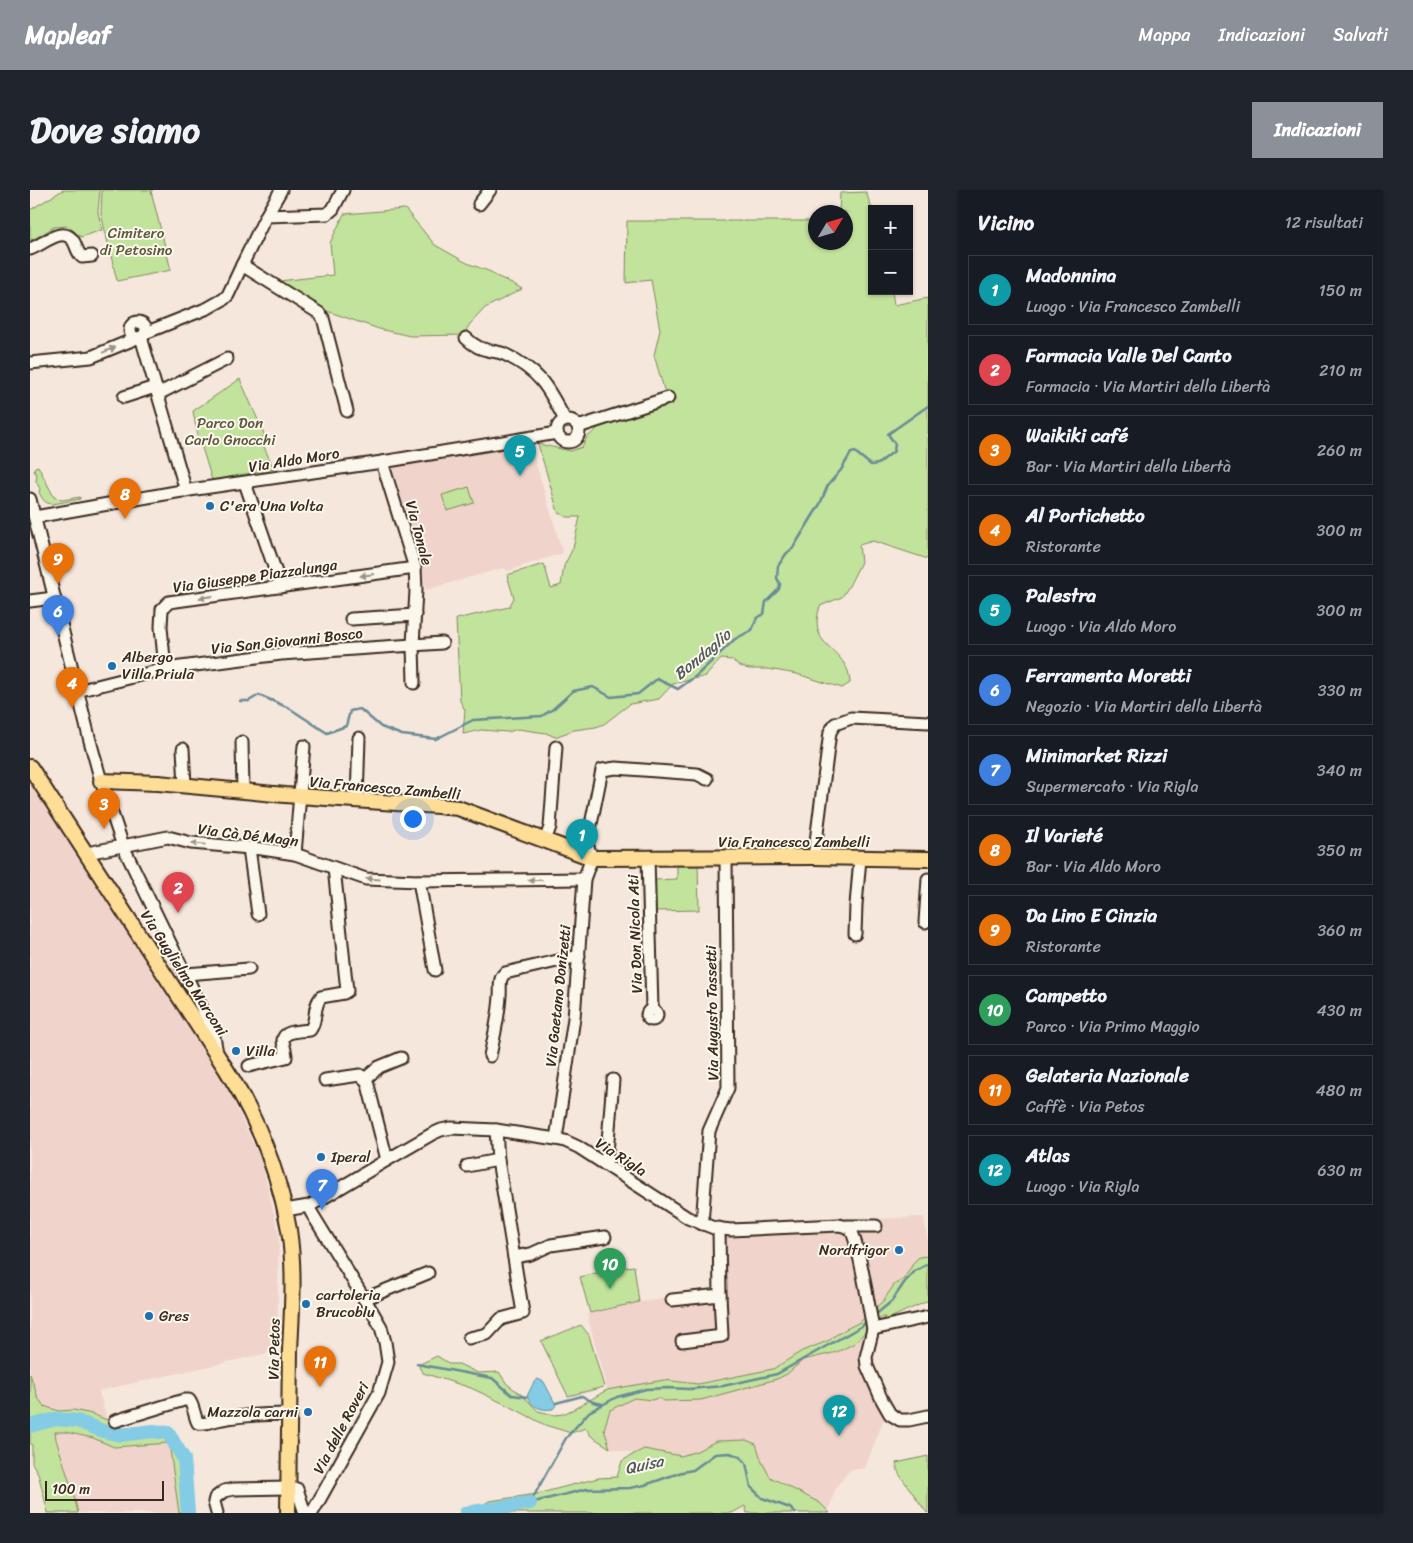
<!DOCTYPE html>
<html lang="it">
<head>
<meta charset="utf-8">
<style>
  body { margin:0; font-family:Sriracha,sans-serif; background:#20242c; color:#f1f3f6 }
  .controls { position:absolute; right:15px; top:15px; display:grid; overflow:hidden; border-radius:0px; box-shadow:0 1px 4px #0004 }
  .controls button { width:45px; height:45px; display:grid; place-items:center; padding:0; border:0; border-bottom:1px solid #363941; background:#171b24; color:#f1f3f6; font:25px sans-serif }
  .compass { position:absolute; left:778px; top:15px; width:45px; height:45px; border-radius:50%; background:#171b24; box-shadow:0 1px 4px #0004; rotate:52deg }
  .scale { position:absolute; left:15px; bottom:12px; width:119px; box-sizing:border-box; padding-left:5px; border:2px solid #3b2a1e; border-top:0; font-size:14px; line-height:18px; white-space:nowrap; color:#3b2a1e; -webkit-text-stroke:4px #fbf7ec; paint-order:stroke }
  .you { position:absolute; left:382px; top:628px; width:18px; height:18px; margin:-12px; border:4px solid #fff; border-radius:50%; background:#1a73e8; box-shadow:0 0 0 8px #1a73e833 }
  .badge { display:grid; place-items:center; width:32px; height:32px; border-radius:50%; background:#8c9099; color:#fff; font-size:16px; font-weight:700 }
  .pin { position:absolute; translate:-50% -41px; filter:drop-shadow(0 1px 2px #0008) }
  .pin::after { content:''; position:absolute; top:26px; width:18px; height:15px; background:inherit; clip-path:polygon(0 0,100% 0,50% 100%) }
  .list { margin:0; padding:0; list-style:none }
  h2 { display:flex; justify-content:space-between; align-items:center; height:65px; margin:0; padding:0 20px; font-size:21px }
  h2 small { font-size:16px; font-weight:400; color:#9ea1a6 }
  .list li { display:grid; grid-template-columns:32px 1fr auto; gap:15px; align-items:center; box-sizing:border-box; height:70px; margin:0 10px 10px; padding:0 10px; border:1px solid #363941; border-radius:0px }
  .list b { display:block; font-size:19px; white-space:nowrap }
  .list p { margin:0; font-size:16px; white-space:nowrap; color:#9ea1a6 }
  .list em { font-size:16px; font-style:normal; color:#9ea1a6 }
  .map { position:relative; flex:none; width:898px; height:1323px; overflow:hidden; border-radius:0px }
  header { display:flex; align-items:center; gap:30px; box-sizing:border-box; height:70px; padding:0 25px; background:#8c9099; color:#fff }
  header strong { font-size:24px }
  nav { display:flex; gap:28px; margin-inline-start:auto; font-size:18px }
  .intro { display:flex; align-items:center; justify-content:space-between; box-sizing:border-box; height:120px; padding:0 30px }
  h1 { margin:0; font-size:35px }
  .button { padding:12px 22px; border-radius:0px; background:#8c9099; color:#fff; font-size:18px; font-weight:700 }
  main { display:flex; gap:30px; padding:0 30px }
  aside { flex:1; background:#171b24; border-radius:0px; box-shadow:0 1px 4px #0004 }
  .map>svg:first-child { display:block }
  .built { fill:#f0d4cb }
  .green { fill:#c2e39c; stroke:#7e865d }
  .water { fill:#84cbe5; stroke:#678b95 }
  .lines { fill:none; stroke-linecap:round; stroke-linejoin:round }
  .stream { stroke:#678b95; stroke-width:2.5 }
  .river { stroke:#84cbe5; stroke-width:14 }
  .minor-casing { stroke:#3b2a1e; stroke-width:15 }
  .major-casing { stroke:#3b2a1e; stroke-width:18 }
  .minor { stroke:#fbf7ec; stroke-width:11 }
  .major { stroke:#fedd96; stroke-width:14 }
  .oneway { fill:#9b9085 }
  .poi-dot { fill:#1f6fb2; stroke:#fbf7ec; stroke-width:2 }
  .labels { text-anchor:middle; stroke-width:4; stroke-linejoin:round; paint-order:stroke }
  .park-label { font-size:15px; fill:#5d583e; stroke:#fbf7ec }
  .street-label { font-size:15px; fill:#3b2a1e; stroke:#fbf7ec }
  .poi-label { font-size:15px; fill:#3b2a1e; stroke:#fbf7ec; text-anchor:start }
  .water-label { font-size:16px; font-style:italic; fill:#515a5a; stroke:#fbf7ec }
</style>
</head>
<body>
<header>
<strong>Mapleaf</strong>
<nav><a>Mappa</a><a>Indicazioni</a><a>Salvati</a></nav>
</header>
<div class="intro"><h1>Dove siamo</h1><a class="button">Indicazioni</a></div>
<main>
<div class="map">
<svg width="898" height="1323" viewBox="0 0 898 1323">
  <rect width="100%" height="100%" fill="#f6e7dd"/>
  <filter id="ink" filterUnits="userSpaceOnUse"><feTurbulence type="fractalNoise" baseFrequency=".02" numOctaves="2"/><feDisplacementMap in="SourceGraphic" scale="10" xChannelSelector="R" yChannelSelector="G"/><feConvolveMatrix kernelMatrix="1 2 1 2 8 2 1 2 1" color-interpolation-filters="sRGB"/></filter>
  <g filter="url(#ink)">
    <!-- built -->
    <g class="built">
      <path d="M500,254L533,363L478,381L473,378L396,400V396L391,394L392,381L387,360L362,276Z"/>
      <path d="M0,588L155,825L196,895L231,970L249,1044L247,1161L69,1201L77,1230L44,1220L29,1221L14,1216L8,1208L0,1184Z"/>
      <path d="M894,1027L898,1052V1066L889,1067L884,1072L874,1089L864,1095L853,1111L830,1132L816,1139L804,1146L801,1150L772,1161L743,1179L668,1194L634,1190L577,1200L557,1124L609,1112L686,1102L683,1034Z"/>
      <path d="M855,1126L847,1149L842,1198L854,1229L835,1278L820,1280L806,1297L798,1322L790,1313L740,1287L732,1272L725,1253L715,1250L687,1251L667,1261L651,1266L614,1259L604,1264L580,1258L574,1239L580,1220L587,1216L604,1208L622,1210L628,1208L634,1211L671,1210L757,1184L773,1170L807,1162L825,1153L836,1141L852,1127Z"/>
      <path d="M25,1242H35L63,1248L84,1257L139,1253L149,1323H48Z"/>
    </g>
    <!-- green -->
    <g class="green">
      <path d="M33,0H70L68,22L72,40L51,47L38,36L24,37L6,48L0,50V20Z"/>
      <path d="M72,0H123L121,1L141,80L87,91L71,24Z"/>
      <path d="M836,2L842,19V101H862L864,115L898,108V369L843,351L829,355L831,372L819,396L812,407L790,416C778,455 806,453 818,481C819,485 820,489 820,493L812,498L767,484L738,479H719L709,476L702,470L691,469L676,486L643,494L629,509L600,514L574,534L566,537L544,540L525,547L516,543L488,539L478,542L451,540L433,544L435,520L430,511L426,429L479,417L484,408L477,385L514,374L521,398L531,395L534,376L543,358L550,327H536L528,322L508,254L541,261L552,257L557,247L565,241L573,231L635,203L624,165L630,140L621,90L596,93L597,31H785L786,52H816V22H809L810,3Z"/>
      <path d="M375,19L405,55L437,73L461,82L466,86L482,93L492,99L455,118L440,134L433,145L380,146L349,139L291,119L249,91L303,85L300,53L314,24Z"/>
      <path d="M210,189L235,246L230,248L244,279L182,290L166,238L163,221Z"/>
      <path d="M8,276L24,307L32,310L50,307V309L23,314C15,314 12,309 9,302L10,299L6,291L7,285L4,281L5,277Z"/>
      <path d="M439,297L444,313L417,321L412,305Z"/>
      <path d="M647,674H668L669,720L626,721L625,690L647,689Z"/>
      <path d="M898,1066V1111L853,1131L855,1127H852L836,1141L825,1153L807,1162L773,1170L757,1184L747,1189L671,1210L634,1211L628,1208L622,1210L604,1208L580,1220L574,1239L580,1258L561,1246L556,1238L541,1243L515,1235L483,1218L441,1198L393,1183L389,1177L390,1174L407,1166L420,1174H429L448,1183L469,1182L477,1194L492,1205L508,1221L525,1225L533,1224L544,1219L577,1200L634,1190L668,1194L743,1179L772,1161L800,1150L804,1146L816,1139L830,1132L853,1111L864,1095L874,1089L884,1072L889,1067Z"/>
      <path d="M604,1076L609,1112L560,1123L550,1087L582,1079Z"/>
      <path d="M551,1135L559,1145L574,1197L538,1206L511,1151Z"/>
      <path d="M0,1184L8,1208L14,1216L29,1221L44,1220L62,1224L77,1230L99,1242L134,1240L147,1245L156,1276L160,1323H149L139,1253L84,1257L63,1248L35,1242H25L26,1249L44,1306L48,1323H18L8,1283L2,1273V1255L0,1253Z"/>
      <path d="M716,1250L726,1254L732,1272L740,1287L790,1313L800,1323H717L715,1316L702,1323H439L459,1311L507,1304L568,1288L587,1287L592,1271L604,1264L614,1259L651,1266L667,1261L686,1251Z"/>
      <path d="M898,1266V1323H897L869,1284L866,1273Z"/>
    </g>
    <!-- water -->
    <path class="water" d="M508,1189L514,1192L526,1215L523,1219C511,1221 502,1217 497,1206L504,1192Z"/>
    <g class="lines">
      <!-- stream -->
      <g class="stream">
        <path d="M210,511H219L229,505L259,518L297,543L316,536L320,521L330,519L351,537L372,545L406,549L443,530L512,526L523,519L543,501L563,497L581,507L608,504L627,489L648,499L666,486L705,449L722,440L727,428L734,424L736,412L749,399L750,394L747,388L748,376L756,364L763,358L790,314L798,295L811,280L821,263L825,262L841,275L848,274L864,261L865,254L858,244L898,216"/>
        <path d="M844,1126L862,1111L874,1093L885,1081L898,1074"/>
        <path d="M387,1174L462,1188L482,1205L497,1207"/>
        <path d="M526,1213L552,1206L563,1212L572,1214"/>
        <path d="M500,1313L536,1248L559,1222L587,1207L616,1199L637,1198L659,1199L693,1196L747,1184L832,1136L837,1131"/>
        <path d="M500,1313L557,1299L600,1298L615,1295L652,1282L663,1280L685,1264L700,1263L710,1267L716,1273L721,1297L732,1308L760,1318L765,1323"/>
      </g>
      <!-- river -->
      <g class="river">
        <path d="M0,1236L26,1229L47,1231L73,1241L90,1245L123,1241L138,1243L154,1269L158,1323"/>
        <path d="M436,1323L500,1313"/>
      </g>
      <!-- minor casing -->
      <g class="minor-casing">
        <g id="minor">
          <path d="M449,14L460,0"/>
          <path d="M236,26L297,24L303,19L313,0"/>
          <path d="M0,59C13,55 33,34 44,52C47,58 47,62 52,67L62,66"/>
          <path d="M212,75L289,123L293,128L317,221"/>
          <circle cx="108" cy="140" r="8"/>
          <path d="M115,143L178,118L194,109L198,105L212,75L236,26L251,0"/>
          <path d="M111,147L156,301"/>
          <path d="M436,148C439,151 444,155 448,157C456,161 466,161 474,164C509,180 518,197 535,230"/>
          <path d="M0,173L61,167L107,148"/>
          <path d="M128,204L197,169"/>
          <path d="M94,207L125,197"/>
          <circle cx="538" cy="241" r="11"/>
          <path d="M548,237L638,208"/>
          <path d="M352,272L385,378L386,400L383,455L412,453"/>
          <path d="M215,293L251,397"/>
          <path d="M0,309L59,547L71,591L93,656L183,841L187,863"/>
          <path d="M5,327L146,302L352,272L527,243"/>
          <path d="M0,411L24,408"/>
          <path d="M321,429L385,425"/>
          <path d="M135,479L131,437L132,419L139,412L385,378"/>
          <path d="M47,501L135,479L251,464L383,455L384,493"/>
          <path d="M212,552L213,601"/>
          <path d="M153,559L155,595"/>
          <path d="M327,610L329,548"/>
          <path d="M515,651L520,637L526,557"/>
          <path d="M219,658L228,724"/>
          <path d="M57,663L138,647L161,653L232,659L265,664L336,689L389,691L554,689"/>
          <path d="M265,664L274,556"/>
          <path d="M618,667L622,819"/>
          <path d="M784,667L800,542L805,534L821,528L898,532"/>
          <path d="M389,691L405,780"/>
          <path d="M895,732L898,689"/>
          <path d="M825,744L826,715L830,668"/>
          <path d="M156,784L219,779"/>
          <circle cx="622" cy="825" r="5"/>
          <path d="M460,866C464,846 469,826 470,806C471,797 468,789 475,783L549,766"/>
          <path d="M219,876L256,867C256,861 253,855 253,850C254,840 273,841 280,840C288,830 282,818 291,807L314,803L317,801L304,678"/>
          <path d="M335,889L349,877L371,868"/>
          <path d="M295,890L330,885L337,891L357,970"/>
          <path d="M526,949L544,828L554,689L562,668L557,654L572,580L586,578L667,584L677,589"/>
          <path d="M576,975L583,890"/>
          <path d="M437,976L468,970"/>
          <path d="M279,1016L281,1022L343,1123L351,1137L355,1152L358,1172L349,1203L282,1323"/>
          <path d="M255,1020L279,1016L288,1011L357,970L402,944L411,940L421,938L466,940L526,949L535,951L548,957L658,1028L684,1038L701,1040L809,1035C813,1036 817,1036 820,1039C828,1048 840,1123 843,1139L898,1127"/>
          <path d="M672,1034L679,941L698,898L696,668"/>
          <path d="M817,1036H846"/>
          <path d="M484,1067L501,1064L521,1055L575,1047"/>
          <path d="M334,1109L398,1083"/>
          <path d="M642,1110L690,1105L689,1038"/>
          <path d="M843,1139L836,1167L837,1176L852,1210L860,1224L870,1230H879L898,1226"/>
          <path d="M439,1148L457,1144L471,1129L493,1123L468,970L466,940"/>
          <path d="M652,1151L692,1146L690,1105"/>
          <path d="M85,1231L154,1210H159C164,1216 164,1226 168,1233C176,1235 184,1230 192,1229C214,1225 237,1224 259,1224"/>
          <path d="M267,1299L275,1323"/>
          <path d="M187,1323L184,1312L185,1308L194,1301L204,1299L258,1298"/>
        </g>
      </g>
      <!-- major casing -->
      <g class="major-casing">
        <g id="major">
          <path d="M0,577L196,879C227,928 249,982 259,1040C265,1079 262,1120 260,1160C259,1215 259,1269 258,1323"/>
          <path d="M71,591L128,593L255,605L408,616L428,618L562,668L784,667L898,669"/>
        </g>
      </g>
      <!-- minor -->
      <use href="#minor" class="minor"/>
      <!-- major -->
      <use href="#major" class="major"/>
    </g>
    <!-- one-way arrows -->
    <defs><path id="oneway-solid" d="M-6-.8H1V-3.2L6.5 0L1 3.2V.8H-6Z" transform="scale(1.25)"/></defs>
    <g class="oneway">
      <use href="#oneway-solid" transform="translate(79 160) rotate(-23)"/>
      <use href="#oneway-solid" transform="translate(337 385) rotate(172)"/>
      <use href="#oneway-solid" transform="translate(176 407) rotate(172)"/>
      <use href="#oneway-solid" transform="translate(168 654) rotate(-174)"/>
      <use href="#oneway-solid" transform="translate(343 689) rotate(-176)"/>
      <use href="#oneway-solid" transform="translate(505 690) rotate(180)"/>
    </g>
  </g>
  <!-- markers -->
  <g class="poi-dot">
    <circle cx="180" cy="316" r="5"/>
    <circle cx="82" cy="476" r="5"/>
    <circle cx="206" cy="861" r="5"/>
    <circle cx="291" cy="967" r="5"/>
    <circle cx="869" cy="1060" r="5"/>
    <circle cx="276" cy="1114" r="5"/>
    <circle cx="119" cy="1126" r="5"/>
    <circle cx="278" cy="1222" r="5"/>
  </g>
  <g class="labels">
    <!-- park labels -->
    <g class="park-label">
      <text x="106" y="48">Cimitero<tspan x="106" dy="17">di Petosino</tspan></text>
      <text x="200" y="238">Parco Don<tspan x="200" dy="17">Carlo Gnocchi</tspan></text>
    </g>
    <!-- street labels -->
    <g class="street-label">
      <text transform="translate(264 270) rotate(-9)" y="5">Via Aldo Moro</text>
      <text transform="translate(389 343) rotate(75)" y="5">Via Tonale</text>
      <text transform="translate(225 386) rotate(-8)" y="5">Via Giuseppe Piazzalunga</text>
      <text transform="translate(257 451) rotate(-6)" y="5">Via San Giovanni Bosco</text>
      <text transform="translate(355 598) rotate(5)" y="5">Via Francesco Zambelli</text>
      <text transform="translate(218 645) rotate(7)" y="5">Via Cà Dé Magn</text>
      <text x="764" y="657">Via Francesco Zambelli</text>
      <text transform="translate(605 744) rotate(-92)" y="5">Via Don Nicola Ati</text>
      <text transform="translate(154 783) rotate(57)" y="5">Via Guglielmo Marconi</text>
      <text transform="translate(528 806) rotate(-84)" y="5">Via Gaetano Donizetti</text>
      <text transform="translate(682 823) rotate(-91)" y="5">Via Augusto Tassetti</text>
      <text transform="translate(591 967) rotate(33)" y="5">Via Rigla</text>
      <text transform="translate(244 1159) rotate(-89)" y="5">Via Petos</text>
      <text transform="translate(311 1238) rotate(-62)" y="5">Via delle Roveri</text>
    </g>
    <!-- poi labels -->
    <g class="poi-label">
      <text x="190" y="321">C'era Una Volta</text>
      <text x="92" y="472">Albergo<tspan x="92" dy="17">Villa Priula</tspan></text>
      <text x="216" y="866">Villa</text>
      <text x="301" y="972">Iperal</text>
      <text x="859" y="1065" text-anchor="end">Nordfrigor</text>
      <text x="286" y="1110">cartoleria<tspan x="286" dy="17">Brucoblu</tspan></text>
      <text x="129" y="1131">Gres</text>
      <text x="268" y="1227" text-anchor="end">Mazzola carni</text>
    </g>
    <!-- water labels -->
    <g class="water-label">
      <text transform="translate(672 464) rotate(-40)" y="6">Bondaglio</text>
      <text transform="translate(614 1274) rotate(-12)" y="6">Quisa</text>
    </g>
  </g>
</svg>
<div class="controls">
<button>+</button>
<button>−</button>
</div>
<svg class="compass" viewBox="-18 -18 36 36"><path d="M0-13l5 13h-10z" fill="#e53935"/><path d="M0 13l5-13h-10z" fill="#9ea1a6"/></svg>
<div class="scale">100 m</div>
<div class="you"></div>
<div class="pin badge" style="left:552px;top:670px;background:#0f9aa8">1</div>
<div class="pin badge" style="left:148px;top:723px;background:#e0444e">2</div>
<div class="pin badge" style="left:74px;top:639px;background:#e8710a">3</div>
<div class="pin badge" style="left:42px;top:518px;background:#e8710a">4</div>
<div class="pin badge" style="left:490px;top:286px;background:#0f9aa8">5</div>
<div class="pin badge" style="left:28px;top:446px;background:#3f7fe0">6</div>
<div class="pin badge" style="left:292px;top:1020px;background:#3f7fe0">7</div>
<div class="pin badge" style="left:95px;top:329px;background:#e8710a">8</div>
<div class="pin badge" style="left:28px;top:394px;background:#e8710a">9</div>
<div class="pin badge" style="left:580px;top:1099px;background:#2e9e5b">10</div>
<div class="pin badge" style="left:290px;top:1197px;background:#e8710a">11</div>
<div class="pin badge" style="left:809px;top:1246px;background:#0f9aa8">12</div>
</div>
<aside>
<h2>Vicino<small>12 risultati</small></h2>
<ul class="list">
<li><span class="badge" style="background:#0f9aa8">1</span><div><b>Madonnina</b><p>Luogo · Via Francesco Zambelli</p></div><em>150 m</em></li>
<li><span class="badge" style="background:#e0444e">2</span><div><b>Farmacia Valle Del Canto</b><p>Farmacia · Via Martiri della Libertà</p></div><em>210 m</em></li>
<li><span class="badge" style="background:#e8710a">3</span><div><b>Waikiki café</b><p>Bar · Via Martiri della Libertà</p></div><em>260 m</em></li>
<li><span class="badge" style="background:#e8710a">4</span><div><b>Al Portichetto</b><p>Ristorante</p></div><em>300 m</em></li>
<li><span class="badge" style="background:#0f9aa8">5</span><div><b>Palestra</b><p>Luogo · Via Aldo Moro</p></div><em>300 m</em></li>
<li><span class="badge" style="background:#3f7fe0">6</span><div><b>Ferramenta Moretti</b><p>Negozio · Via Martiri della Libertà</p></div><em>330 m</em></li>
<li><span class="badge" style="background:#3f7fe0">7</span><div><b>Minimarket Rizzi</b><p>Supermercato · Via Rigla</p></div><em>340 m</em></li>
<li><span class="badge" style="background:#e8710a">8</span><div><b>Il Varieté</b><p>Bar · Via Aldo Moro</p></div><em>350 m</em></li>
<li><span class="badge" style="background:#e8710a">9</span><div><b>Da Lino E Cinzia</b><p>Ristorante</p></div><em>360 m</em></li>
<li><span class="badge" style="background:#2e9e5b">10</span><div><b>Campetto</b><p>Parco · Via Primo Maggio</p></div><em>430 m</em></li>
<li><span class="badge" style="background:#e8710a">11</span><div><b>Gelateria Nazionale</b><p>Caffè · Via Petos</p></div><em>480 m</em></li>
<li><span class="badge" style="background:#0f9aa8">12</span><div><b>Atlas</b><p>Luogo · Via Rigla</p></div><em>630 m</em></li>
</ul>
</aside>
</main>
</body>
</html>
